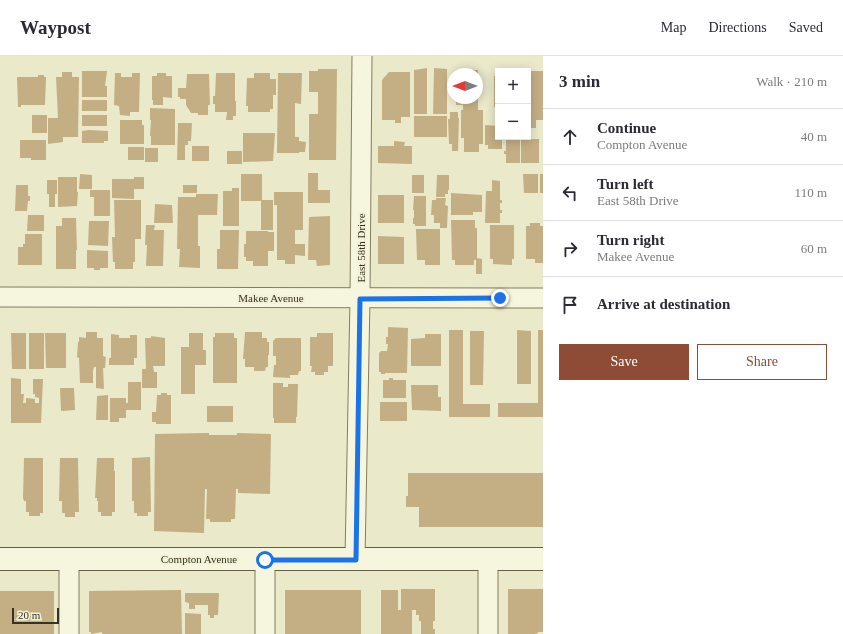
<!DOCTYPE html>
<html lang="en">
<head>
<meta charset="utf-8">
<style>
  body { margin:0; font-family:"Times New Roman",serif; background:#f2f2f3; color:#2b2b33 }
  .controls { position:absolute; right:12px; top:12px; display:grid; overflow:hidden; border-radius:0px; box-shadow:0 2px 10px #0003 }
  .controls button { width:36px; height:36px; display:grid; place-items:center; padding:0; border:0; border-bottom:1px solid #e1e1e2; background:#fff; color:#2b2b33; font:20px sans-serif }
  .compass { position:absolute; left:447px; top:12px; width:36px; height:36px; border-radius:50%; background:#fff; box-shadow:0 2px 10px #0003; rotate:270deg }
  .scale { position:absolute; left:12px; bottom:10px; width:47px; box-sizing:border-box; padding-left:4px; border:2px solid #373222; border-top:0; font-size:11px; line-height:14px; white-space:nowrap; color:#373222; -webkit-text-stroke:3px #f3f2d9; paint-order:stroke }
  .stop { position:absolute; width:12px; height:12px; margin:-9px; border:3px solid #1a73e8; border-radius:50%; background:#fff }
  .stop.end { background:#1a73e8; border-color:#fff; box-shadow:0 1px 4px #0008 }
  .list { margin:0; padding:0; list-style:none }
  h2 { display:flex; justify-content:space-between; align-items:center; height:52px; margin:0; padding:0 16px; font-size:17px }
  h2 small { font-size:13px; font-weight:400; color:#7c7c81 }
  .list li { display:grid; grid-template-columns:26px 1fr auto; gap:12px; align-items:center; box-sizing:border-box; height:56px; padding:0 16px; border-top:1px solid #e1e1e2 }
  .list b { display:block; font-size:15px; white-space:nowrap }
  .list p { margin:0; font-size:13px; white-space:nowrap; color:#7c7c81 }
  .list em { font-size:13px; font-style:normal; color:#7c7c81 }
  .actions { display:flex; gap:8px; padding:12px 16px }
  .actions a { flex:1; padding:9px 0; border:1px solid #8e4c36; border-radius:0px; text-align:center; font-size:14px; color:#8e4c36 }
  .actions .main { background:#8e4c36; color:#fff }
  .icon { flex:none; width:22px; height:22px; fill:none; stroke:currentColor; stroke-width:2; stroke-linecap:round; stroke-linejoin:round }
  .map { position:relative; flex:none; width:543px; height:578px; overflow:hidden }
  header { display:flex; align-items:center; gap:24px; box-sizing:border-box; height:56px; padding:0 20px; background:#fff; border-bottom:1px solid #e1e1e2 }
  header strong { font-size:19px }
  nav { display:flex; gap:22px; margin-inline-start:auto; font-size:14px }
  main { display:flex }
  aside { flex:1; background:#fff }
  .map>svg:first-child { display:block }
  .building { fill:#c4af84 }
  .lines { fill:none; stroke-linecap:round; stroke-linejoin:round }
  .minor-casing { stroke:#857d60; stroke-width:21 }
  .secondary-casing { stroke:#675e43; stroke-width:24 }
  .minor { stroke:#f6f5dd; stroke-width:19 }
  .secondary { stroke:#f6f5dd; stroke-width:22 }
  .route { stroke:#1a73e8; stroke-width:5 }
  .labels { text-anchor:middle; stroke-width:4; stroke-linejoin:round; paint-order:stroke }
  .street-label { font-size:11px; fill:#373222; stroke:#f3f2d9 }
</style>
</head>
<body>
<header>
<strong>Waypost</strong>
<nav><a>Map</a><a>Directions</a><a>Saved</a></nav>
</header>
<main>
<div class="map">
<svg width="543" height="578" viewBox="0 0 543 578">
  <rect width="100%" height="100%" fill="#eae9ca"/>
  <!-- building -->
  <g class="building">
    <path d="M427,12V58H414V14Z"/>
    <path d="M434,12L447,13V58H433Z"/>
    <path d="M318,13H337L336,104H309V58H318V36H309V15H318Z"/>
    <rect x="456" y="14" width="22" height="4"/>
    <path d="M82,15H107L105,30H107V41H82Z"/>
    <path d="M528,15H543V64H536V72H528Z"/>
    <path d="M62,16H72V21H79L78,81H63V86L48,88V62H58L56,21H62Z"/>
    <path d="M389,16H410V61H401V67H395V64H382V24Z"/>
    <path d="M115,17H121V21H132V17H140L139,56H130V60L120,59L119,50L114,49Z"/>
    <path d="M157,17H166V20H172V42L163,41V49H153V44H152V20H157Z"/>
    <path d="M216,17H235V45H236V60H233V64H226L227,56H215V48H213V40H215Z"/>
    <path d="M254,17H270V23H276V39H273V53H270V56H248V50H246L247,22H254Z"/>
    <path d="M278,17H302L301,48L295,47V81H299V85L306,86L305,96H299V97H277Z"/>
    <path d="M187,18H209L210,49H208V59H198V57H191L186,49V43H180V41H178V32H186Z"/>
    <path d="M38,19H44V21H46L45,49H21V51H18L17,21H38Z"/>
    <path d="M494,20H498V54H495V51H494Z"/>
    <path d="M456,42H478V54H483V88H479V96H464V82H461V54H463V49H456Z"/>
    <rect x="82" y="44" width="25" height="11"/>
    <path d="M150,52L175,53V89H151V80H150L151,64H150Z"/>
    <path d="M450,56H458V62H459L458,95H452V88H449L448,63H450Z"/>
    <rect x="32" y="59" width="15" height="18"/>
    <rect x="82" y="59" width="25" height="11"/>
    <rect x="414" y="60" width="33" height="21"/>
    <path d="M120,64H142V69H144V88H120Z"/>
    <path d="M178,67H192L191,85H188V89H185V104H177Z"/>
    <path d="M485,69L498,70V81H502V93H488V89H485Z"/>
    <path d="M89,74L108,75V85H104V87H82V75Z"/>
    <path d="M528,74H530V83H539V107H521V83L523,81H528Z"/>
    <path d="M243,77H275L273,105L243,106Z"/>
    <path d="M506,81H520V107H506V98H504V95H506Z"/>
    <path d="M20,84H46V104H31V102H20Z"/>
    <path d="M394,85L405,86L404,90H412V108L378,107V90H394Z"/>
    <rect x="192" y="90" width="17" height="15"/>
    <rect x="128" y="91" width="16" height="13"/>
    <rect x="145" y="92" width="13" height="14"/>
    <rect x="227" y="95" width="15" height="13"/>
    <path d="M308,117H318V134H330V147H308Z"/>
    <path d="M80,118L92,119V133H79Z"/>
    <path d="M241,118H262V144H273V174H261V145H241Z"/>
    <path d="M523,118H538V137H524Z"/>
    <rect x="540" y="118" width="3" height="19"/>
    <rect x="412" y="119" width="12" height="18"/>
    <path d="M437,119H449V134H448V138H445V141H436Z"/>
    <path d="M58,121H77V136H78L77,150L58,151Z"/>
    <path d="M134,121H144V133H134V143L112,142V123H134Z"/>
    <path d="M47,124H57V138H55V151H49V138H47Z"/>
    <path d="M492,124L500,125V144H502V147H500V154H502V157H500V167H485L486,135H492Z"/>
    <path d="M16,129H28V140H30V145H28L27,155H15Z"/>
    <rect x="183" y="129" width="14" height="8"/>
    <path d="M232,132H239V170H223V135H232Z"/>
    <path d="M90,134H110V160H94V141H90Z"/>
    <path d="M274,136H303V174H295V188H305V200L295,199V208H285V204H277V149H274Z"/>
    <path d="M451,137L482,139V156H473V159H451Z"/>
    <path d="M196,138H218L217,159H198V190H200V212L179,211L180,193H177L178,141H196Z"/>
    <rect x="378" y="139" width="26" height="28"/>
    <path d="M414,140H426V170H415V168H413V162H414V154H413Z"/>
    <path d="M436,142H446L445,149L448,150L447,172H440V167H434V159H431L432,144H436Z"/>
    <path d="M114,144H141V183H135V206H133V213H115V206H113L112,181H115Z"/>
    <path d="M155,148L172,149L173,167H154Z"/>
    <path d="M28,159H44V175H27Z"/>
    <path d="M330,160V209L317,210L316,204H308L309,161Z"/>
    <path d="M62,162H76L77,194H76V213H56V170H62Z"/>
    <path d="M451,164H475V172H477V202L482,203V218H476V204H474V209H455V204H452Z"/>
    <path d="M89,165H109L108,190L88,189Z"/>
    <path d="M530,167H540V170H543V207H535V203H526V170H530Z"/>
    <path d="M146,169H155L154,174H164L163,210H146L147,189H145Z"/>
    <path d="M490,169H514V203H512V209L493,208V203H490Z"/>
    <path d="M416,173H440V209H425V204H417Z"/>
    <path d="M220,174H239L238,213H217V193H220Z"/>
    <path d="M246,175H268V176H274V195H268V210H253V205H246V201H244V188H246Z"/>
    <path d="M25,178H42V209H18V191H23V188H25Z"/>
    <path d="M378,180L404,181V208H378Z"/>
    <path d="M87,194L108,195V212H100V214H94V212H87Z"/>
    <path d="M388,271L408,272L407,317H385V318H381V316H379V297L381,295H387L388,288H386V281H388Z"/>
    <path d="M449,274H463V348H490V361H449Z"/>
    <path d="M517,274L531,275V328H517Z"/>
    <path d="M538,274H543V361H498V347H538Z"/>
    <path d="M470,275H484L483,329H470Z"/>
    <path d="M86,276H97V282H103V300L106,301L105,312H103L104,333L96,332V311H94L93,315V327H80L79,302L77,301L78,286H79V281L86,282Z"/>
    <path d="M245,276H262V282H267V286H269V299H268V311H266L265,315H254V311H245V303H243Z"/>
    <path d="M11,277H26V313H12Z"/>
    <rect x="29" y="277" width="15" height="36"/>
    <path d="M45,277H66V312H46Z"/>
    <path d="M189,277H203V294H206V309H195V338H181V291H189Z"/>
    <path d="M215,277H234V282H237V327H213V281H215Z"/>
    <path d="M317,277H333V310H328V316H324V319H315V316H311L312,310H310V281H317Z"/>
    <path d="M111,278L119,279V282H130V279H137V302H134V309H109V302H111Z"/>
    <path d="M425,278H441V310H411V283L425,282Z"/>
    <path d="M151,280L165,282V310H153L154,316H157V332H142V313H146L145,282H151Z"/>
    <path d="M276,282H301V315H299L298,319H290V322L273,321L274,309H276V300H273V285Z"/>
    <path d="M11,322L21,323V338H24L23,347H26V342L35,343V347H39V342L35,341V338H33V323H43L41,367H11Z"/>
    <path d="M389,322H393V324H406V342H383V324H389Z"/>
    <path d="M128,326H141V354H126V362H119V366H110V342H126V347H128Z"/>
    <path d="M273,327H283V331H288V328H298L297,361H296V367H274V362H273Z"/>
    <path d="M411,329H438V341H441V355L412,354Z"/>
    <path d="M60,332H74L75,354L61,355Z"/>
    <path d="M161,337H167V339H171V368H156V366H152V356H156L157,339H161Z"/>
    <path d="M108,339V364H96L97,340Z"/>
    <rect x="380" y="346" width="27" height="19"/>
    <rect x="207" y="350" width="26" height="16"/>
    <path d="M205,377H209V379H237V377L271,378L270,438L238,437V433H236L235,463H231V466H210V463H206L207,433H205L204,477L154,475L155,378Z"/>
    <path d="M150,401L151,456H148V460H137V457H134V445H132V402Z"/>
    <path d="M24,402H43V457H40V460H29V456H26V445H24L23,442Z"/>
    <path d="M60,402H78L79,456H75V461H65V457H62V445H59Z"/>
    <path d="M97,402H114V415H115V456H112V460H101V456H98V445H97V442H95Z"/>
    <path d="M408,417H543V471H419V451H406V440H408Z"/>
    <path d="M401,533H435V565H433V573H435V578H421V565H419V559H416V554H412V578H381V534H398V554H401Z"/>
    <path d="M508,533H543V576H538V577L535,578H508Z"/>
    <path d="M181,534L182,578H102V576L91,578V576H89V535Z"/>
    <rect x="285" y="534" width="76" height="44"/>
    <rect x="0" y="535" width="54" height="43"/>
    <path d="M185,537H219L218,559H214V562H210V559H208V549H195V553H189V547L185,546Z"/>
    <path d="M185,557L201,558V578H185Z"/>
  </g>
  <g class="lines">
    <!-- minor casing -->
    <g class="minor-casing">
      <g id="minor">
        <path d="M0,241L543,242"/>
        <path d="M69,503V578"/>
        <path d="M265,503V578"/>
        <path d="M355,503L360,243L362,0"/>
        <path d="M488,503V578"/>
      </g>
    </g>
    <!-- secondary casing -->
    <g class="secondary-casing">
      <path id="secondary" d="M0,503H543"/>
    </g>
    <!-- minor -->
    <use href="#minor" class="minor"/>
    <!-- secondary -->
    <use href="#secondary" class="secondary"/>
  </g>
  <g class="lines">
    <!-- route -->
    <path class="route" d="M265,504H356L360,243L500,242"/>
  </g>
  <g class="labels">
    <!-- street labels -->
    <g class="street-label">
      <text transform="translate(361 192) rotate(-90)" y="4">East 58th Drive</text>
      <text x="271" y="246">Makee Avenue</text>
      <text x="199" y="507">Compton Avenue</text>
    </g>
  </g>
</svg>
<div class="controls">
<button>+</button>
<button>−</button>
</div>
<svg class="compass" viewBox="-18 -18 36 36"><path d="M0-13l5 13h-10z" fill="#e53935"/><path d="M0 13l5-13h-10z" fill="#7c7c81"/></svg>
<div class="scale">20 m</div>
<div class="stop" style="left:265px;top:504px"></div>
<div class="stop end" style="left:500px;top:242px"></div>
</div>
<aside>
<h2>3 min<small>Walk · 210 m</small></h2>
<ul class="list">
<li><svg class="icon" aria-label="ahead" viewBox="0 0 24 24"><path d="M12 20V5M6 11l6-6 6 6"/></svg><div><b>Continue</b><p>Compton Avenue</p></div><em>40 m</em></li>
<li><svg class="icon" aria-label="left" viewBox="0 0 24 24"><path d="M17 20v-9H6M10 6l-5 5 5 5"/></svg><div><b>Turn left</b><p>East 58th Drive</p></div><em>110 m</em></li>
<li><svg class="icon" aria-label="right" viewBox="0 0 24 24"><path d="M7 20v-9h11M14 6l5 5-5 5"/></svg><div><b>Turn right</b><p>Makee Avenue</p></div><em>60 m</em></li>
<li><svg class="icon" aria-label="arrive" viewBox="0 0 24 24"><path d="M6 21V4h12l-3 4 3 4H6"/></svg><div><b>Arrive at destination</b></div></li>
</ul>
<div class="actions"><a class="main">Save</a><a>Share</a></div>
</aside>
</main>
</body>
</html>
